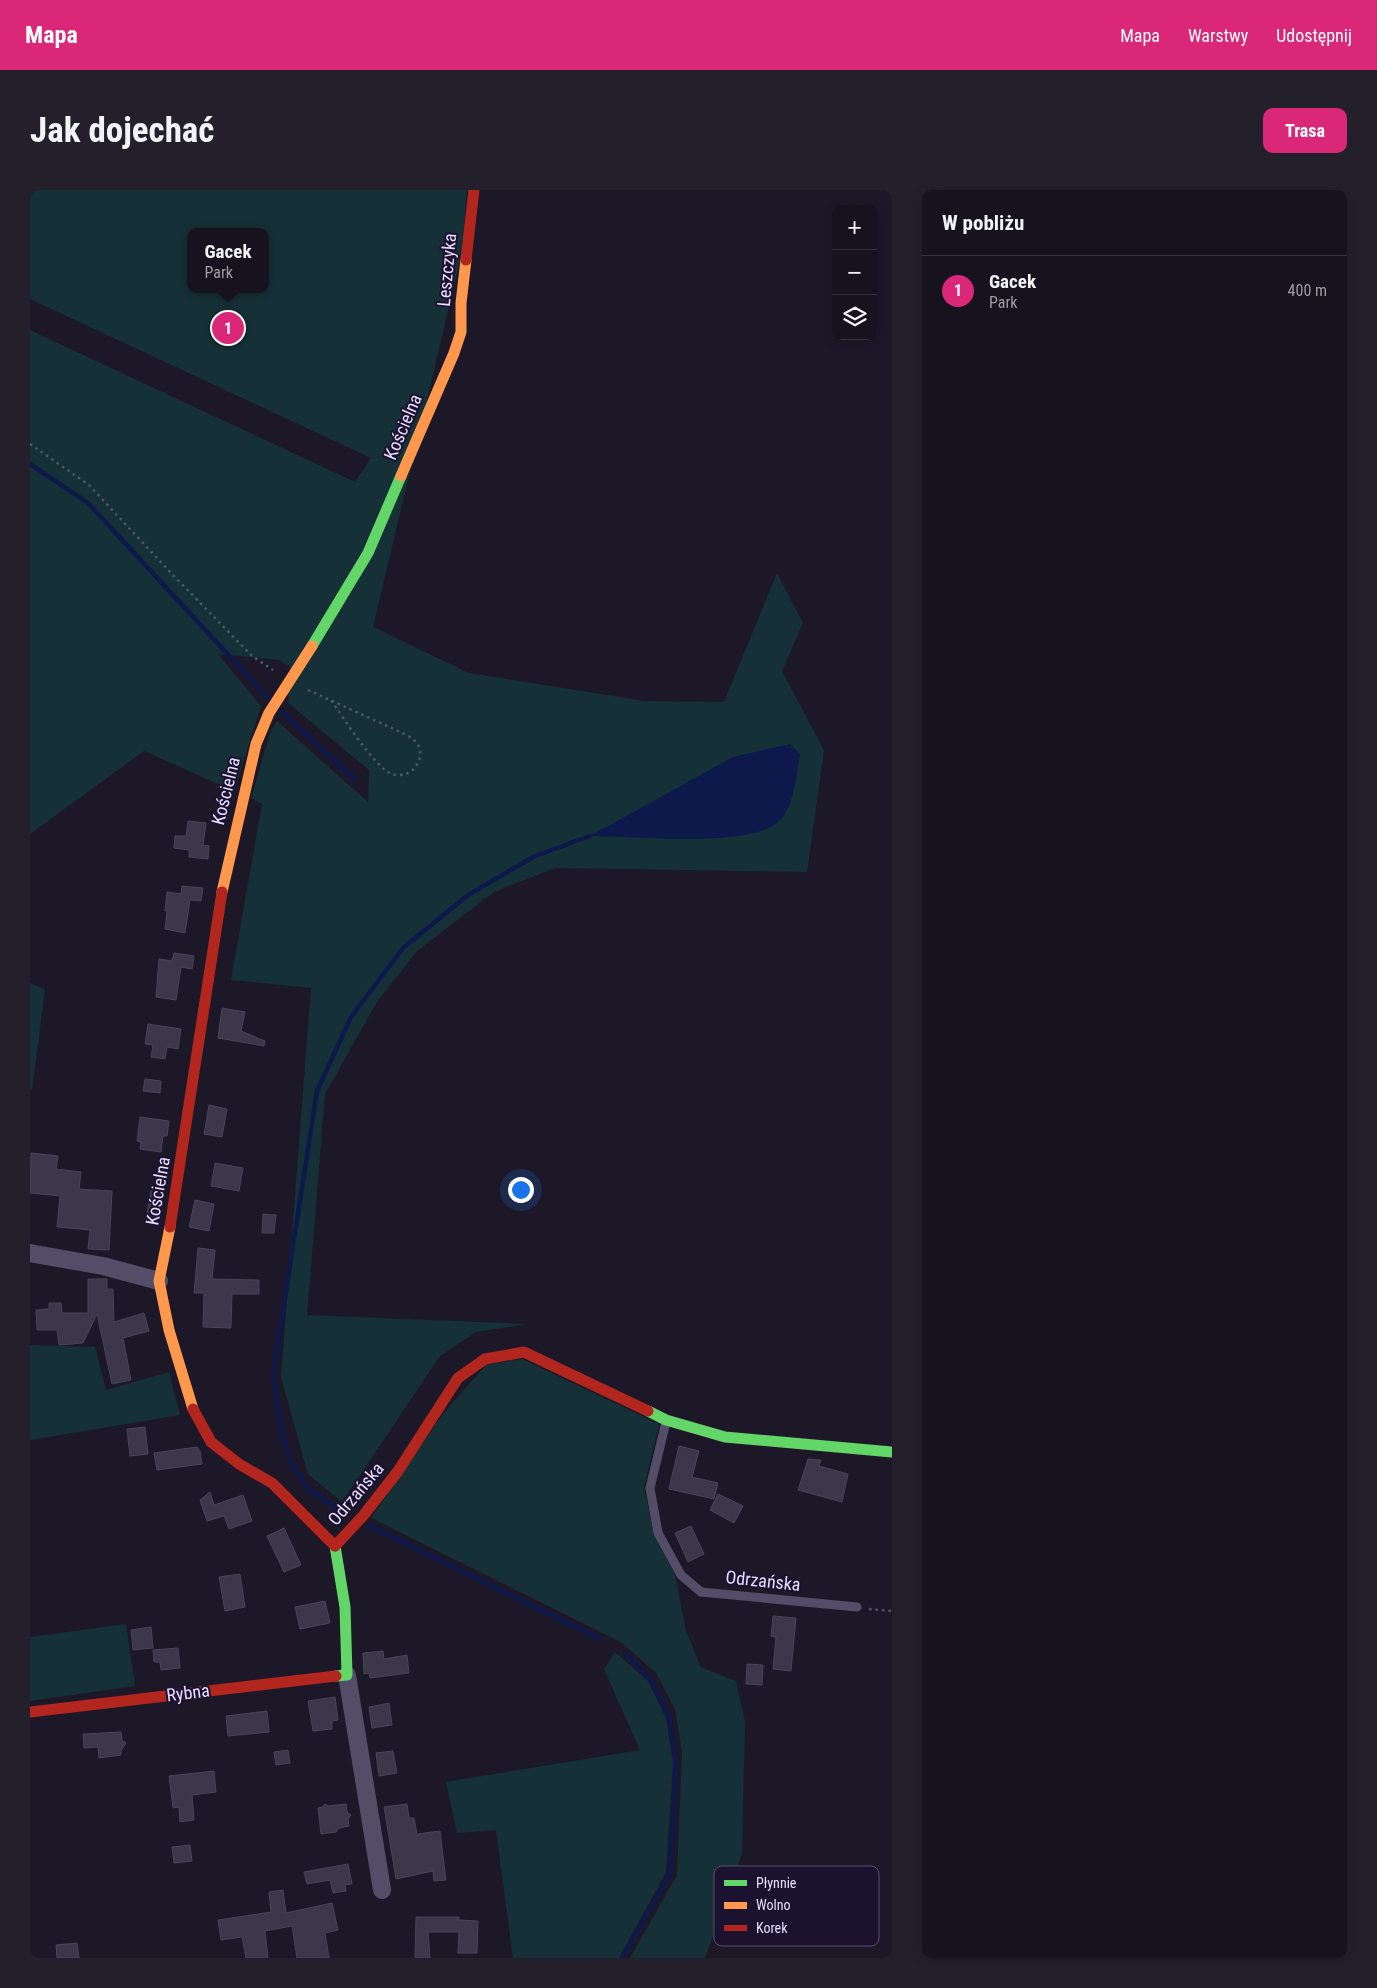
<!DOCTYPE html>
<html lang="pl">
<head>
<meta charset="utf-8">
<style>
  body { margin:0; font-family:"Roboto Condensed",sans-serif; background:#23202b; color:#f1f3f6 }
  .controls { position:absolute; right:15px; top:15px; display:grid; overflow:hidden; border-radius:10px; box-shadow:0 2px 12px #0003 }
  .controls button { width:45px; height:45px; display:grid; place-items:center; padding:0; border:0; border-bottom:1px solid #35323c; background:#16121e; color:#f1f3f6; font:25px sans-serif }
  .you { position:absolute; left:490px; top:999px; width:18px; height:18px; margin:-12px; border:4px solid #fff; border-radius:50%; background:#1a73e8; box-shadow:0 0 0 8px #1a73e833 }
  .badge { display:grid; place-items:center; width:32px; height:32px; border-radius:50%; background:#db2777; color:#fff; font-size:16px; font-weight:700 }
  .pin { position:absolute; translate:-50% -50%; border:2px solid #fff; box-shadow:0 1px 5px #0006 }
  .popup { position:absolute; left:157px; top:38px; width:82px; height:65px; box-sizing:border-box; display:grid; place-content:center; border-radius:10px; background:#16121e; filter:drop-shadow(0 1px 4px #0005); font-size:16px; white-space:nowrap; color:#9e9ea4 }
  .popup b { font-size:19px; color:#f1f3f6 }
  .popup::after { content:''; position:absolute; left:50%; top:100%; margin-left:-10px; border:10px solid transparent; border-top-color:#16121e }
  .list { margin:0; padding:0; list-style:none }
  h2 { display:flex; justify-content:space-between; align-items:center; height:65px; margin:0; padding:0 20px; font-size:21px }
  h2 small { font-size:16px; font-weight:400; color:#9e9ea4 }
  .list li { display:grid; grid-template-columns:32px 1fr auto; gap:15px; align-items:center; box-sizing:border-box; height:70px; padding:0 20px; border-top:1px solid #35323c }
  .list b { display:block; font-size:19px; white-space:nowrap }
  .list p { margin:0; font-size:16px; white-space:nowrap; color:#9e9ea4 }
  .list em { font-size:16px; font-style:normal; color:#9e9ea4 }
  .icon { flex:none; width:28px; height:28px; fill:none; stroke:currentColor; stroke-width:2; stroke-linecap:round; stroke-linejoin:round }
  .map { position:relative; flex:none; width:862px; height:1768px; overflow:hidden; border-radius:10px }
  header { display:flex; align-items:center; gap:30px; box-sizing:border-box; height:70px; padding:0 25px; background:#db2777; color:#fff }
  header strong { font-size:24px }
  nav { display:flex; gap:28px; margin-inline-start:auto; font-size:18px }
  .intro { display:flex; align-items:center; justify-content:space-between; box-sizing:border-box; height:120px; padding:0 30px }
  h1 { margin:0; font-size:35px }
  .button { padding:12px 22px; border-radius:10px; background:#db2777; color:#fff; font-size:18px; font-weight:700 }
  main { display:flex; gap:30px; padding:0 30px }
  aside { flex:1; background:#16121e; border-radius:10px; box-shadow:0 2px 12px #0003 }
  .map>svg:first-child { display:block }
  .green { fill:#153036; fill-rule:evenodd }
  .water { fill:#0d194b }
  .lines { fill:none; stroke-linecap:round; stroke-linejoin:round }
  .stream { stroke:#0d194b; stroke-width:4.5 }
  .building { fill:#3c3749; stroke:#4b435a }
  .path { stroke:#4d5769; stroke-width:2.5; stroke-dasharray:2.5 4; stroke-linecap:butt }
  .lane { stroke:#534d68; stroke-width:9 }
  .street { stroke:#534d68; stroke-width:18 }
  .fast { stroke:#63d668; stroke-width:11 }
  .slow { stroke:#ff974d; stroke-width:11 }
  .jam { stroke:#b3261e; stroke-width:11 }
  .labels { text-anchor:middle; stroke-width:4; stroke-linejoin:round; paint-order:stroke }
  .street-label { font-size:18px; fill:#e7deff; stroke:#1a122e }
  .key { fill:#1a122e; stroke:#584f6d; stroke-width:1 }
  .key-label { font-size:14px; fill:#e7deff }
</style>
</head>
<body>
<header>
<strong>Mapa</strong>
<nav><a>Mapa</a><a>Warstwy</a><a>Udostępnij</a></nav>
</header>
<div class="intro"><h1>Jak dojechać</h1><a class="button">Trasa</a></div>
<main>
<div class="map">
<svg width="862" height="1768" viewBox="0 0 862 1768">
  <rect width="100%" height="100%" fill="#1d1828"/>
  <!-- green -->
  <g class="green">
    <path d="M0,0H437L432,62L343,437L439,483L615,511L694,512L747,383L773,433L752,481L794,560L777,682L525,678L464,702L387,761L347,812L295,904L277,1125L497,1134L446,1142L410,1166L312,1312L278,1284L251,1187L281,798L201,790L232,614L221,608L241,540L247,531L338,612L339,580L258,513L260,477L249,470L188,464L231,516L204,601L114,561L0,644V140L325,292L341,268L0,109ZM160,42H236V99H160Z"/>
    <path d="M0,793L15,799L2,900L0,899Z"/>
    <path d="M0,1155L65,1157L76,1200L139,1182L150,1225L0,1250Z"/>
    <path d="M492,1169L629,1234L614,1297L624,1345L645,1385L656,1441L671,1477L706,1491L715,1531L712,1663L699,1702L675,1768H600L647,1685L652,1562L645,1519L626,1483L591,1452L341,1328L412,1225L456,1175Z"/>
    <path d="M96,1434L105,1496L0,1511V1447Z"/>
    <path d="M585,1462L618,1491L636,1528L643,1572L636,1682L589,1768H483L466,1640L427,1643L416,1592L610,1560L574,1479Z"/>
  </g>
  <!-- water -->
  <path class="water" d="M760,554L770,564C766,585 765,617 748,632C721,658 599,646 560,646L703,567Z"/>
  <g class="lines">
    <!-- stream -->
    <g class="stream">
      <path d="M0,274L58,313L239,509"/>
      <path d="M250,520L324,589"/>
      <path d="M315,1323L279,1300L262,1275L252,1244L243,1185L287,901L321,827L373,758L438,705L505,666L560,646"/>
      <path d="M338,1335L568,1448"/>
      <path d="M592,1768L640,1684L646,1573L639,1528L621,1490L596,1464"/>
    </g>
  </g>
  <!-- building -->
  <g class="building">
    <path d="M158,631L176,633L173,655L179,656L178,669L159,667V660L144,658L145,646H156Z"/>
    <path d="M152,696L173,698L171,711L160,710L155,743L135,739L137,721H135L137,702L151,704Z"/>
    <path d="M144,763L164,766L162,779L151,777L146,810L126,807L129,769L142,771Z"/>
    <path d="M192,818L215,822L211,841L235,851L234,856L188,848Z"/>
    <path d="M118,834L151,839L148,859L137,857L135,869L121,867L123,855L115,854Z"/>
    <path d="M115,889L131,891L130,903L113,901Z"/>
    <path d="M179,915L197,919L192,947L174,944Z"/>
    <path d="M110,927L139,931L137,946H133L131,962L110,959L111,952L107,951Z"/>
    <path d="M1,963L28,966L26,979L51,982L49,999L82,1001L79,1060L58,1059L60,1040L27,1037L30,1006L0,1003Z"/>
    <path d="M185,973L213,978L209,1001L181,996Z"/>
    <path d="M121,1001L132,1003L127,1032L116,1030Z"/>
    <path d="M165,1010L184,1014L179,1041L159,1037Z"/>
    <path d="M233,1024L246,1025L244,1043H232Z"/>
    <path d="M168,1058L185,1060L182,1089L229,1090V1104H202L201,1138L173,1137L174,1103H164Z"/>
    <path d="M58,1089H77V1099H83L84,1132L114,1123L119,1141L93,1148L101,1190L82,1194L67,1124L53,1153L29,1155L27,1140H7L6,1120L19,1119V1113H31L32,1123H58Z"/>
    <path d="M115,1237L118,1264L100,1266L97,1239Z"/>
    <path d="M649,1256L669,1261L662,1287L688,1293L684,1309L639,1299Z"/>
    <path d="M167,1257L170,1261L172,1274L127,1280L124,1263Z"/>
    <path d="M778,1269L791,1270L789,1276L818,1284L812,1312L768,1300Z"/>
    <path d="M180,1302L184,1315L213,1305L222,1331L199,1339L194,1326L177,1331L170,1310Z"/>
    <path d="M688,1304L713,1316L704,1333L680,1320Z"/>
    <path d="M661,1336L674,1364L658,1372L645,1343Z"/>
    <path d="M254,1338L271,1375L254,1382L237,1346Z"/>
    <path d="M210,1384L215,1417L195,1421L189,1387Z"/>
    <path d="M295,1411L300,1433L270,1439L265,1417Z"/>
    <path d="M743,1426L766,1428L761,1481L743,1479L746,1447L741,1446Z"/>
    <path d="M121,1437L123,1458L103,1460L101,1440Z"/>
    <path d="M148,1458L150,1478L131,1480L130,1472H124L123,1460Z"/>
    <path d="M353,1461L354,1469L377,1465L379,1483L340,1488L339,1483L334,1484L333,1463Z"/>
    <path d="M717,1474L733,1475L732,1495L716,1494Z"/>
    <path d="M305,1507L308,1530L302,1531V1539L283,1541L278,1511Z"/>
    <path d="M359,1513L362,1535L342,1538L339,1517Z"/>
    <path d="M237,1521L239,1542L198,1546L196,1526Z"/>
    <path d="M91,1542L92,1550L96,1553L91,1561V1565L69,1568L68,1557L54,1558L53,1544Z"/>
    <path d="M258,1560L260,1573L246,1575L244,1562Z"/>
    <path d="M363,1561L367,1583L349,1586L346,1563Z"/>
    <path d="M184,1581L186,1602L162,1605L164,1630L150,1632L149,1617L143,1618L139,1586Z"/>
    <path d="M295,1614L298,1616L316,1614L317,1622L321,1625L318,1629L319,1636L309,1638L306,1642L291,1644L288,1618L293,1617Z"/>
    <path d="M377,1614L379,1628H384L387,1644L410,1641L416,1690L404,1691L403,1681L366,1689L354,1617Z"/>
    <path d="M160,1655L162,1671L144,1673L142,1657Z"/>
    <path d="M318,1674L322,1694L315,1695L316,1701L303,1703L300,1690L277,1694L274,1682Z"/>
    <path d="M253,1700L256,1723L302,1713L308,1740L295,1743L299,1768H267L262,1736L235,1741L238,1768H216L212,1747L191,1750L188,1730L241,1722L239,1702Z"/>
    <path d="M386,1727H429V1730L448,1731L447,1763H428L429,1742H398L400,1768H385Z"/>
    <path d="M47,1753L49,1768H27L26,1755Z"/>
  </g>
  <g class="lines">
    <!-- path -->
    <g class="path">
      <path d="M0,254L59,295L141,383L222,466L243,480"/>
      <path d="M278,500L377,545C381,548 386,551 388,555C396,571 380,590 362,584C345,578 313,527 301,510"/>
      <path d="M839,1419L862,1421"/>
    </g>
    <!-- lane -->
    <path class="lane" d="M636,1232L620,1298L628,1343L651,1385L671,1402L827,1417"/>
    <!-- street -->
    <g class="street">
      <path d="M0,1063L73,1076L129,1091"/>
      <path d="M317,1485L352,1700"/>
    </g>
    <!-- fast -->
    <g class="fast">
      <path d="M282,456L338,363L371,286"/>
      <path d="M618,1221L636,1230L695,1247L862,1262"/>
      <path d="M305,1356L315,1417L317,1485L306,1486"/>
    </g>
    <!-- slow -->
    <g class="slow">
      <path d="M371,286L424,163L431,142V113L436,70"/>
      <path d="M192,702L226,554L239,523L282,456"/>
      <path d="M140,1037L129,1091L139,1140L163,1219"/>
    </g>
    <!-- jam -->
    <g class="jam">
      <path d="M436,70L444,0"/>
      <path d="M140,1037L192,702"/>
      <path d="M163,1219L181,1252L209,1274L242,1293L305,1356"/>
      <path d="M305,1356L333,1326L368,1281L428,1188L455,1169L494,1162L618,1221"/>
      <path d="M0,1522L306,1486"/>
    </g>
  </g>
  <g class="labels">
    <!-- street labels -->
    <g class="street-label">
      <text transform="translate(417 80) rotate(-85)" y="6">Leszczyka</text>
      <text transform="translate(373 237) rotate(-67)" y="6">Kościelna</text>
      <text transform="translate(196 601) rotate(-76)" y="6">Kościelna</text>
      <text transform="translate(128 1001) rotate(-80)" y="6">Kościelna</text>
      <text transform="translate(326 1304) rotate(-50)" y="6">Odrzańska</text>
      <text transform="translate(733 1391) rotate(6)" y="6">Odrzańska</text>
      <text transform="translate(158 1503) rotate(-7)" y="6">Rybna</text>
    </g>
  </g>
  <!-- legend -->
  <rect x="684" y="1676" width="165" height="80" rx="8" class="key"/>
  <rect x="694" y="1690" width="23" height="6" fill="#63d668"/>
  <rect x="694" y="1712" width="23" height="7" fill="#ff974d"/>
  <rect x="694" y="1735" width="23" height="6" fill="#b3261e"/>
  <g class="key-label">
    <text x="726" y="1698">Płynnie</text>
    <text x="726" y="1720">Wolno</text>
    <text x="726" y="1743">Korek</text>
  </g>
</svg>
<div class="controls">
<button>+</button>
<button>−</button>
<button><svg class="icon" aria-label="layers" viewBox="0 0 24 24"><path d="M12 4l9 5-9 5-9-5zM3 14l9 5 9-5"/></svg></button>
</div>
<div class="you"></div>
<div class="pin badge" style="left:198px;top:138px">1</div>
<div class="popup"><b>Gacek</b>Park</div>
</div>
<aside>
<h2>W pobliżu<small></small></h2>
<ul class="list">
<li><span class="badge">1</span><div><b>Gacek</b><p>Park</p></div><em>400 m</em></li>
</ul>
</aside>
</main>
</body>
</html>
